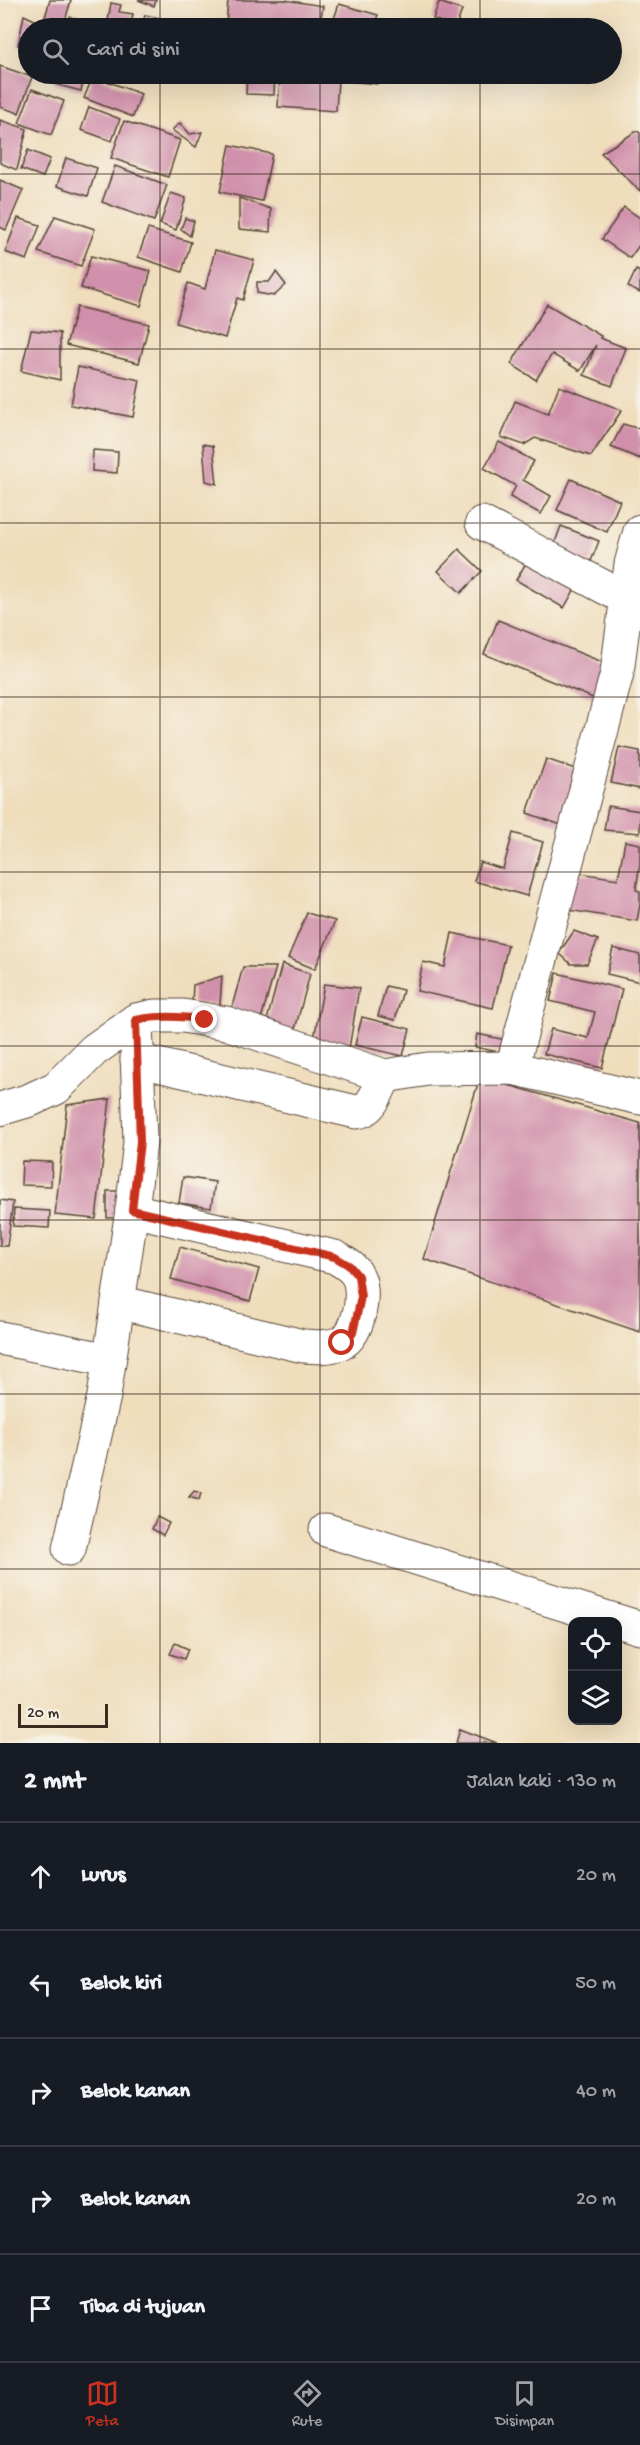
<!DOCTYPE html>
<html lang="id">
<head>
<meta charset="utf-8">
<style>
  body { margin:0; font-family:"Gochi Hand",sans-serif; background:#20242c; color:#f1f3f6 }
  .controls { position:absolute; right:18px; bottom:18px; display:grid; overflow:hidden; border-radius:12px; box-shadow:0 6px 24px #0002 }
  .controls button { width:54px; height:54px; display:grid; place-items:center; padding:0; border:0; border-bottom:2px solid #363941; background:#171b24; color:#f1f3f6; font:30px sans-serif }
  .scale { position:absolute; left:18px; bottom:15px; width:90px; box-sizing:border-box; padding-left:6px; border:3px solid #3b2a1e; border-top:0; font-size:16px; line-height:21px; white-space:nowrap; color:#3b2a1e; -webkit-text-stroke:4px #f7f3e8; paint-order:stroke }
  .stop { position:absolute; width:18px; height:18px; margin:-14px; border:4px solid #c8321e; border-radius:50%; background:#fff }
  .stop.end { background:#c8321e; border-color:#fff; box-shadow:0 2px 6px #0008 }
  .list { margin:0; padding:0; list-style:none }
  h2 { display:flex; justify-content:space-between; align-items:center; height:78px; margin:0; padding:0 24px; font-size:26px }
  h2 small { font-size:20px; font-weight:400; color:#9ea1a6 }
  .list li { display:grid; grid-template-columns:39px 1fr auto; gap:18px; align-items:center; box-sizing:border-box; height:108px; padding:0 24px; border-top:2px solid #363941 }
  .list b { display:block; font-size:22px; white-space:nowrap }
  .list em { font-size:20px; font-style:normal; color:#9ea1a6 }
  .icon { flex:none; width:33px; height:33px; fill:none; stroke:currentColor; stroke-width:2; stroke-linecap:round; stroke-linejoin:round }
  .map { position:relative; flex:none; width:640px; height:1743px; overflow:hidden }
  .search { position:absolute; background:#171b24; box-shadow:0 6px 24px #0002; left:18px; right:18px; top:18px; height:66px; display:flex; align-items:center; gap:15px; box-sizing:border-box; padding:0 21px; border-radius:33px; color:#9ea1a6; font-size:22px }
  .sheet { height:618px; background:#171b24 }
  nav { display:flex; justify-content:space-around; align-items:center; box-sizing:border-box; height:84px; border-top:2px solid #363941; background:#171b24; font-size:16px; color:#9ea1a6 }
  nav a { display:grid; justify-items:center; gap:3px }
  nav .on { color:#c8321e }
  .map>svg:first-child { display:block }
  .building { fill:#d08faa }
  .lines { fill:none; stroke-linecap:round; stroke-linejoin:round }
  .minor-casing { stroke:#564536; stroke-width:35 }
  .minor { stroke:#fff; stroke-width:33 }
  .route { stroke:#c8321e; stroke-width:8 }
  .grid { fill:none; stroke:#3b2a1e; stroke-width:1.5; stroke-opacity:0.55 }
</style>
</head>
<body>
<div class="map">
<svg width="640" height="1743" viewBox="0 0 640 1743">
  <rect width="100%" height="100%" fill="#f7f3e8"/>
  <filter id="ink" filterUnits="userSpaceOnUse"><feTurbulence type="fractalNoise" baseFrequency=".0167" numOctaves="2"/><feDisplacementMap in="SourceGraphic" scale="12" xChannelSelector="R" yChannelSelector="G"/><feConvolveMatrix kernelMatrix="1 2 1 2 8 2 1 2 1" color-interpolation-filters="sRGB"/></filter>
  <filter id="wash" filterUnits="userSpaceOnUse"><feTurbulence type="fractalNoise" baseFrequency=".008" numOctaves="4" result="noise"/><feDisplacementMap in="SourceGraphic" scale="24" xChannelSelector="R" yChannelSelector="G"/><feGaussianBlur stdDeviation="1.35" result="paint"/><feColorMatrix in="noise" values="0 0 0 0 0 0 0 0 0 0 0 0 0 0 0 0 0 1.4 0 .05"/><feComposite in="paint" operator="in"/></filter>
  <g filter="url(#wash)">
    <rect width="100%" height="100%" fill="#efddbc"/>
    <g id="blocks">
      <!-- building -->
      <g class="building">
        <path d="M50,0H71L63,28L43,24Z"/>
        <path d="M138,0H156L154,6Z"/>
        <path d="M228,0H285L323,6L319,28H232L226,27Z"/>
        <path d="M439,2L462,10L456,27L433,19Z"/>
        <path d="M111,3L121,5L119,12L133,14L131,25L108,21Z"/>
        <path d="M339,4L378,15L373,28H331Z"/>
        <path d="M24,15L43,24L42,28H28V47L18,45Z"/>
        <path d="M145,15L184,23L183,28H142Z"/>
        <path d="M70,17L104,28H66Z"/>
        <path d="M105,24L141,27V28H104Z"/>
        <path d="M0,66L32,77L19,113L0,107Z"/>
        <path d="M56,74H85L81,91L54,84Z"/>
        <path d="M247,74H275L274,95L246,94Z"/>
        <path d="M340,74H379L377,84L338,80L336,111L278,107L280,76L338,80Z"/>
        <path d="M93,76L141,94L133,117L84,98Z"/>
        <path d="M32,89L64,101L51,135L19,123Z"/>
        <path d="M89,107L120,119L112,141L81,130Z"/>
        <path d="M0,120L27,129L17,170L0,163Z"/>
        <path d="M124,121L180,140L168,177L111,158Z"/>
        <path d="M180,123L190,134L202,132L196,147L172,130Z"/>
        <path d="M637,131L640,133V191L601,153Z"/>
        <path d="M230,145L272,154L262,201L220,192Z"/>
        <path d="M28,150L50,159L43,177L21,169Z"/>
        <path d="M66,158L97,168L88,196L57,186Z"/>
        <path d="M115,166L167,185L154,221L102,202Z"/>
        <path d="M0,180L23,190L6,230L0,227Z"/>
        <path d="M171,193L186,198L176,230L160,224Z"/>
        <path d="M239,198L271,209L270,232L239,229Z"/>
        <path d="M624,207L640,218V244L630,258L602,239Z"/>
        <path d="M55,216L95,229L81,266L38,252Z"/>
        <path d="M18,218L40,225L27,260L5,252Z"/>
        <path d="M185,218L194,221L190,236L181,229Z"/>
        <path d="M148,229L191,242L182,272L138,257Z"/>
        <path d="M215,250L254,260L243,300L237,298L225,338L176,323L188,283L205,289Z"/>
        <path d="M91,256L151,271L141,306L81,288Z"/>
        <path d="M636,270L640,272V293L628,287Z"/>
        <path d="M276,272L286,285L274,296L257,293V282H269Z"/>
        <path d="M547,304L601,336L600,338L626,348L612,386L584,375L596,345L580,371L552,354L536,380L511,364Z"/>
        <path d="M77,307L149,324L139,363L66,345Z"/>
        <path d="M31,330L60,333V380L21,371Z"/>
        <path d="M78,367L140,380L133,417L71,405Z"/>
        <path d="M559,386L622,410L591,456L535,438L524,445L501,437L515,401L548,414Z"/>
        <path d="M623,424L640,429V459L611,447Z"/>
        <path d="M499,442L534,461L523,480L551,496L541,514L510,497L516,486L484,468Z"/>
        <path d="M203,444L213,446L217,484L206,481Z"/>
        <path d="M93,450L118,452L117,473L92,471Z"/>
        <path d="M571,479L620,501L607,532L557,510Z"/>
        <path d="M561,526L599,541L587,571L550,556Z"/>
        <path d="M459,549L482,571L461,593L438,571Z"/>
        <path d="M533,551L581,578L564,608L516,580Z"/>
        <path d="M498,620L607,664L593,698L484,654Z"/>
        <path d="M619,747L640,751V789L611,783Z"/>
        <path d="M546,759L584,772L564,826L527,813Z"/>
        <path d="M608,806L640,811V833L604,830Z"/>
        <path d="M513,833L543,842L527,896L474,881L480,862L503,869Z"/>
        <path d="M625,841L640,844V863L636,890L640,891V905L637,921L568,910L574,872L618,879Z"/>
        <path d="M307,913L335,921L315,969L288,958Z"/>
        <path d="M574,931L598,940L587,964H571L559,953Z"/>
        <path d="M452,933L508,945L493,1008L417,991L423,962L445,967Z"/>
        <path d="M613,948L640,955V982L607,974Z"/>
        <path d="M282,964L310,974L294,1033L266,1024Z"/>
        <path d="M243,967H276L261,1019L231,1010Z"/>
        <path d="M557,973L622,989L602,1068L544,1054L551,1029L588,1038L595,1012L550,1001Z"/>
        <path d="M222,976L220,1005L192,1003L193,985Z"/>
        <path d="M324,984L359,988L349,1049L313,1044Z"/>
        <path d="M386,986L403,990L395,1020L378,1016Z"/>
        <path d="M362,1017L410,1029L403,1056L355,1045Z"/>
        <path d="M477,1034L511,1041L503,1053L475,1047Z"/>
        <path d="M480,1077L640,1123V1332L424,1259Z"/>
        <path d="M110,1099L96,1219L55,1215L67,1105Z"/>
        <path d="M22,1161L52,1162L51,1186L21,1185Z"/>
        <path d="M183,1177L215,1182L211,1208L179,1203Z"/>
        <rect x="107" y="1191" width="13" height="27"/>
        <path d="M0,1200L13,1202L7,1246H0Z"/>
        <path d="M14,1209L50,1211L49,1228L13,1226Z"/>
        <path d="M180,1247L259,1269L250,1301L171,1279Z"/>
        <path d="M194,1491L201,1493L199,1500L189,1497Z"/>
        <path d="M157,1517L169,1523L163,1535L152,1529Z"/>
        <path d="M175,1643L188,1649L184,1659L170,1654Z"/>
        <path d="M460,1729L497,1743H456Z"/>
      </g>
    </g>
  </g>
  <g filter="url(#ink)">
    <use href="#blocks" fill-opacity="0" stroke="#564536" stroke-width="1.5"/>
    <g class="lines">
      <!-- minor casing -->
      <g class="minor-casing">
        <g id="minor">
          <path d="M482,523L627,599"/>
          <path d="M137,1060L356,1112C373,1111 378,1089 385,1076"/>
          <path d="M512,1068L617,673L631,564L640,531"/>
          <path d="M0,1109L30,1100L56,1088L94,1050L136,1020L154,1016H183L226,1023L385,1076L428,1069L512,1068L640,1098"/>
          <path d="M118,1302L303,1346C316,1347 328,1348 341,1343C359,1335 367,1291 357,1275C352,1266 343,1262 335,1257L132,1210"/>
          <path d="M0,1338L109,1360"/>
          <path d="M326,1530L640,1628"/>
          <path d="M69,1549L104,1396L132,1210L140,1142L136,1020"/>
        </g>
      </g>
      <!-- minor -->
      <use href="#minor" class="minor"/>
    </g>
  </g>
  <g class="lines" filter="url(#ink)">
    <!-- route -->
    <path class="route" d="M205,1020C181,1016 160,1015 136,1020L140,1142L132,1210L335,1257L350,1266L358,1276L361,1297L353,1333L342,1343"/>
  </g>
  <!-- grid -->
  <path class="grid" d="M160,0V28M320,0V28M480,0V28M160,74V1743M320,74V1743M480,74V1743M0,174H640M0,349H640M0,523H640M0,697H640M0,872H640M0,1046H640M0,1220H640M0,1394H640M0,1569H640"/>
</svg>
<div class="controls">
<button><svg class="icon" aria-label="locate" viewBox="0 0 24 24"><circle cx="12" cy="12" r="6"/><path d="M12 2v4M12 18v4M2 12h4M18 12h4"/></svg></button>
<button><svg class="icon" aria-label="layers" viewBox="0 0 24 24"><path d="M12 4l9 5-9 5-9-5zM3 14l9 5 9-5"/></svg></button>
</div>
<div class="scale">20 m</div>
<div class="stop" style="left:342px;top:1343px"></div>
<div class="stop end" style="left:205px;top:1020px"></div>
<div class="search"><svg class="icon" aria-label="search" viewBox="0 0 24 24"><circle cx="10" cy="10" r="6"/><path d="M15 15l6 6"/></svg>Cari di sini</div>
</div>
<section class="sheet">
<h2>2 mnt<small>Jalan kaki · 130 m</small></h2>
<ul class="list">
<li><svg class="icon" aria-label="ahead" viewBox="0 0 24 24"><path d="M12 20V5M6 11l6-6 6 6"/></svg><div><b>Lurus</b></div><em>20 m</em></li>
<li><svg class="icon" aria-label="left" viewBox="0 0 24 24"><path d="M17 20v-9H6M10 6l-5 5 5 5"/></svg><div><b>Belok kiri</b></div><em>50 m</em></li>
<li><svg class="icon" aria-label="right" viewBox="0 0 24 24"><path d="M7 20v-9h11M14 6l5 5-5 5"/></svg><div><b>Belok kanan</b></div><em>40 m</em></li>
<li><svg class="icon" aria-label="right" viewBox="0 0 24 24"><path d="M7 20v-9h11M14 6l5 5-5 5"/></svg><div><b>Belok kanan</b></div><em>20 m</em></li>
<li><svg class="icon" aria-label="arrive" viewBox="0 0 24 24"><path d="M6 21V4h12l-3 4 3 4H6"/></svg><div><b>Tiba di tujuan</b></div></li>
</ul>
</section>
<nav>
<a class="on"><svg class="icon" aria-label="map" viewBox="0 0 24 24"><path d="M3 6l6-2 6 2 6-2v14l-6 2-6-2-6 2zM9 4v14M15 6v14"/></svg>Peta</a>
<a><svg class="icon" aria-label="directions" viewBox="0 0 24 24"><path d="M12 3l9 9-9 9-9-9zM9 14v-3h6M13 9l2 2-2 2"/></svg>Rute</a>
<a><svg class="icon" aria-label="saved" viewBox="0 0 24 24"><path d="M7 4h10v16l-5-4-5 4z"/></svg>Disimpan</a>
</nav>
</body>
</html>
